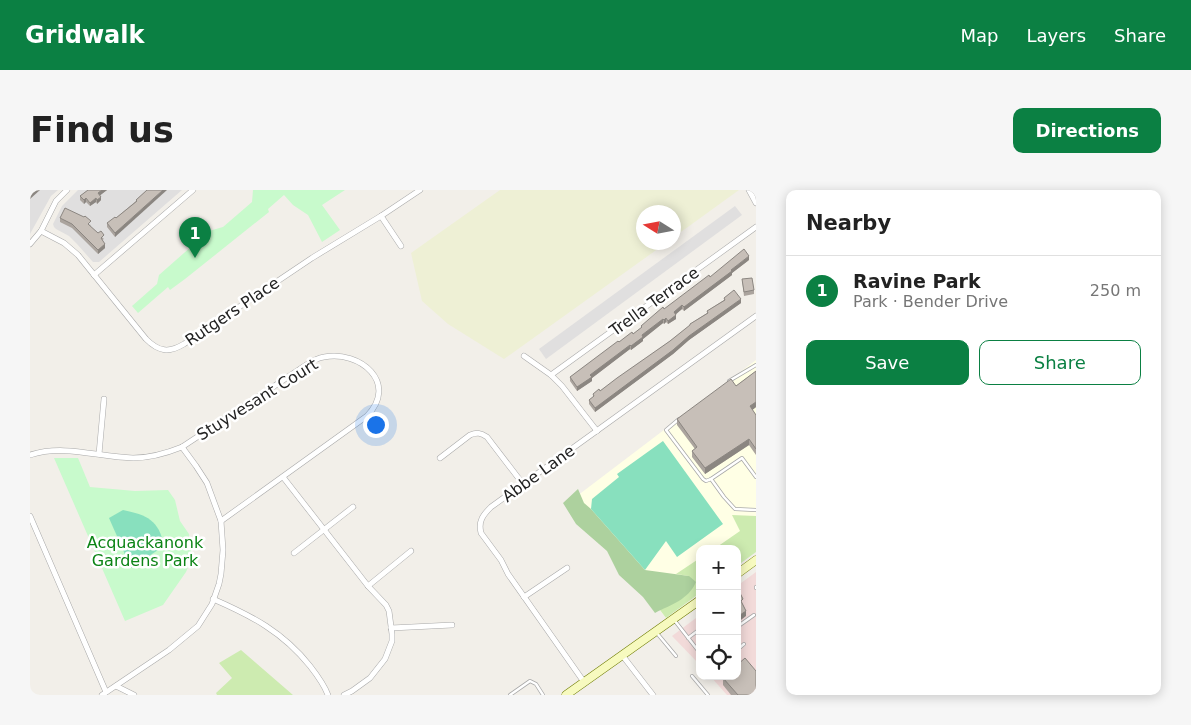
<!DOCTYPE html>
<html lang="en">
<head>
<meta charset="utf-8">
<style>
  body { margin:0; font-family:"DejaVu Sans",sans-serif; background:#f6f6f6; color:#222 }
  .controls { position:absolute; right:15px; bottom:15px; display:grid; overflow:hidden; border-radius:10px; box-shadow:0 2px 12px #0003 }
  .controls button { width:45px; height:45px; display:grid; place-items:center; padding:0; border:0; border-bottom:1px solid #e0e0e0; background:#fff; color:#222; font:25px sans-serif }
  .compass { position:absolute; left:606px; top:15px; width:45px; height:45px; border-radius:50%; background:#fff; box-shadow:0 2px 12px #0003; rotate:281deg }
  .you { position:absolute; left:345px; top:234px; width:18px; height:18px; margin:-12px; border:4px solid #fff; border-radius:50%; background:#1a73e8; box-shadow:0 0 0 8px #1a73e833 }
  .badge { display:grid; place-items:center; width:32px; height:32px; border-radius:50%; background:#0b8043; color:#fff; font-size:16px; font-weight:700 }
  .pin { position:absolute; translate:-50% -41px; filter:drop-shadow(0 1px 2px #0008) }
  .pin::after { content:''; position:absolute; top:26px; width:18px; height:15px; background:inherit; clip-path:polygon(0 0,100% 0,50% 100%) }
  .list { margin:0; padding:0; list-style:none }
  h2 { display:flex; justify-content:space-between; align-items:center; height:65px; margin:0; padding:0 20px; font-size:21px }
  h2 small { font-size:16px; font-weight:400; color:#767676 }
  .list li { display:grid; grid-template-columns:32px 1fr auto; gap:15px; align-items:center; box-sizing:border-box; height:70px; padding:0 20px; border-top:1px solid #e0e0e0 }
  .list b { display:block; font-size:19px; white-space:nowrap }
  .list p { margin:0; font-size:16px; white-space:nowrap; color:#767676 }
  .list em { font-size:16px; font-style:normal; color:#767676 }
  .actions { display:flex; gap:10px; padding:15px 20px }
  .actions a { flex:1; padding:11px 0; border:1px solid #0b8043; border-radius:10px; text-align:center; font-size:18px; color:#0b8043 }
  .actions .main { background:#0b8043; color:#fff }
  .icon { flex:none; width:28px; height:28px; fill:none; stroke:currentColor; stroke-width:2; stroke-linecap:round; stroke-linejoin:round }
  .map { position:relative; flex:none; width:726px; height:505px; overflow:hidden; border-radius:10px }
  header { display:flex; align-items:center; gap:30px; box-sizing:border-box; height:70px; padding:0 25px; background:#0b8043; color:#fff }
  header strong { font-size:24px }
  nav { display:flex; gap:28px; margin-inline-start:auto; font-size:18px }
  .intro { display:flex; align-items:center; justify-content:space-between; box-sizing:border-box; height:120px; padding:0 30px }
  h1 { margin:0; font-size:35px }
  .button { padding:12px 22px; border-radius:10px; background:#0b8043; color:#fff; font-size:18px; font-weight:700 }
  main { display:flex; gap:30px; padding:0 30px }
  aside { flex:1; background:#fff; border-radius:10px; box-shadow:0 2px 12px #0003 }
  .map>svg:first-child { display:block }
  .residential { fill:#e0dfdf }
  .commercial { fill:#f2dad9 }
  .education { fill:#ffffe5 }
  .farmland { fill:#eef0d5 }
  .grass { fill:#cdebb0 }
  .forest { fill:#add19e }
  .park { fill:#c8facc }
  .pitch { fill:#88e0be }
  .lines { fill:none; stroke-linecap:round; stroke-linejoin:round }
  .service-casing { stroke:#a9a9a9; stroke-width:4 }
  .minor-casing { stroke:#a9a9a9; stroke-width:6 }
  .secondary-casing { stroke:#707d05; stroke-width:9 }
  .service { stroke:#fff; stroke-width:2.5 }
  .minor { stroke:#fff; stroke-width:5 }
  .secondary { stroke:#f7fabf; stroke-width:8 }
  .wall { fill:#aba49e }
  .shaded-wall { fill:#8b8681 }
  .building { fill:#c7bfb8; stroke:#8b8681 }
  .labels { text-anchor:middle; stroke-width:5; stroke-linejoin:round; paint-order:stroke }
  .street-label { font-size:16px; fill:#222; stroke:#fff }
  .park-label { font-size:16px; fill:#0c8416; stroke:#fff }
</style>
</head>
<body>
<header>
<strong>Gridwalk</strong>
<nav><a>Map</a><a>Layers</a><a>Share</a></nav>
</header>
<div class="intro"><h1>Find us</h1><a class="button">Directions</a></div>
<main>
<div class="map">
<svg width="726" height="505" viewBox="0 0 726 505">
  <rect width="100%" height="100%" fill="#f2efe9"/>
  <!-- residential -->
  <g class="residential">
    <path d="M0,0H28L21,6L0,44Z"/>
    <path d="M48,0H152L69,72H63L47,54L39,46L26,39L24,37L23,34L32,16Z"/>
    <path d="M705,16L712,25L516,169L509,159Z"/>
  </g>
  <!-- commercial -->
  <g class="commercial">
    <path d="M726,382V505H697L680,486H707V396Z"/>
    <path d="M670,425V475L642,446Z"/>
  </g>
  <!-- education -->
  <path class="education" d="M726,170V361L707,359H670V403L636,428L543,309Z"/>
  <!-- farmland -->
  <path class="farmland" d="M470,0H709L644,47V22H614V52L636,53L474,169L418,134L392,111L381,63Z"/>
  <!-- grass -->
  <g class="grass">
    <path d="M702,325L726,326V362L707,376V359H684L710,341Z"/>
    <path d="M670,368V403L636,428L630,420L659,386L646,384Z"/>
    <path d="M211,460L263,505H187L186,503L202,488L189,473Z"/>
  </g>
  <!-- forest -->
  <path class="forest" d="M548,299L554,313L561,319L615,380L659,386L666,392C658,410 642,414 625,423L613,407L589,385L577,361L546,334L533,313Z"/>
  <!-- park -->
  <g class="park">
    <path d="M223,0H315L292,15L310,40L292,52L278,25L263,15L254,5L238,19L239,22L155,89L140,100L138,97L108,123L102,116L127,94L129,85L179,41L193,37L222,12Z"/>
    <path d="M24,268H48L60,297L105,301L138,300L145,310L150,331L159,344L162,368L156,382L133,415L95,431Z"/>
  </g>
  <!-- pitch -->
  <g class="pitch">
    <path d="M633,251L693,334L647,367L636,351L615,380L561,319L562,309L589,287L587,284Z"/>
    <path d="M93,320C117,325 129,330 134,356L101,378L79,328Z"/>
  </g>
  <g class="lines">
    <!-- service casing -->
    <g class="service-casing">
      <g id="service">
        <path d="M699,191L726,175"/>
        <path d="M649,229L636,240L673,289L676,291L681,289"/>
        <path d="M726,287L712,268L681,289L694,307L705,319L726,320"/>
        <path d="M726,397V398"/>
        <path d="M645,431L670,463"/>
        <path d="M707,437L724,425"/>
        <path d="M626,442L646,466"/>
        <path d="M658,448L670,439"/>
        <path d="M707,460L714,454"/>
        <path d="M662,486L678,505"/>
        <path d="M480,505L500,491L506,494L513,505"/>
      </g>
    </g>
    <!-- minor casing -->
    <g class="minor-casing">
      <g id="minor">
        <path d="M719,0L726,13"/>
        <path d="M351,26L371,56"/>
        <path d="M11,41L34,53L48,65L116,149C129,162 139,163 154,154L282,68L351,26L390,0"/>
        <path d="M0,54L11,41L26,11L37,0"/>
        <path d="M64,85L163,0"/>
        <path d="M494,166L521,185L532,196L567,241"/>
        <path d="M521,185L726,37"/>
        <path d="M69,264L74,209"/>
        <path d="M0,265C34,254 68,267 103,268C120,268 137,263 152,257L273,177C279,173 286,168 294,167C330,160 369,193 337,226L191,331"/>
        <path d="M410,268L440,245C447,242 451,243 457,247L493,294"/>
        <path d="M253,287L338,396L356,415L359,421L362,444V451L355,469L340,488L322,501L314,505"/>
        <path d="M0,326L76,502"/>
        <path d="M264,363L323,317"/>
        <path d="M338,396L381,361"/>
        <path d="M494,407L537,378"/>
        <path d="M183,409C222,426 253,442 280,476C287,485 294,494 298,505"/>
        <path d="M361,438L422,435"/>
        <path d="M592,465L623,505"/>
        <path d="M554,492L478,384L471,370L451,343C448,331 453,325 461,317L726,126"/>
        <path d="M86,496L104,505"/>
        <path d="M72,505L139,460L168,436L182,414L189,394L191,384L193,360L191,331L177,293L166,276L152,257"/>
      </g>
    </g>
    <!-- secondary casing -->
    <g class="secondary-casing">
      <g id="secondary">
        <path d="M707,384L726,370"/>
        <path d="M536,505L670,410"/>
      </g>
    </g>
    <!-- service -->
    <use href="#service" class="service"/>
    <!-- minor -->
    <use href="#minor" class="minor"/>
    <!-- secondary -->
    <use href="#secondary" class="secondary"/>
  </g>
  <!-- wall -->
  <g class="wall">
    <path d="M58,0H77L70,5L71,10L67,14L66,12L60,16L56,12L54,14L50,10V6Z"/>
    <path d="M117,0L85,47L77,37V33L86,28L106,11V10Z"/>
    <path d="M30,28L61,35L60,36L74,49L72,50L75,58L68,64L42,38L30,32Z"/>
    <path d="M719,70L702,83V85L654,121L652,119L645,124L646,129L638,134L636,132L634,134L633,133L613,149V151L601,160L600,159L562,188V191L547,201L540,191V187L589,152L603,144L611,138V136L680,87Z"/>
    <path d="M712,89L724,100V104L714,106Z"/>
    <path d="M694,108L711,113L659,150L643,164L565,222L559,214V210L563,207V204L570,201L640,151L660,136V134L677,123V121L694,110Z"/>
    <path d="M726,181V217L722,220L726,225V265L719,255L675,284L662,267V261L665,259L647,235V229L706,196Z"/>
    <path d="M693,488L726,505H701L693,495Z"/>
  </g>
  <!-- shaded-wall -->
  <g class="shaded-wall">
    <path d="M5,0H10L0,9V5Z"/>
    <path d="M72,0H77L68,7V3Z"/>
    <path d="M133,0H137L85,47V43Z"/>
    <path d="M71,7V10L67,14V10Z"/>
    <path d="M56,8V12L54,14V10Z"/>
    <path d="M66,8V12L60,16V13Z"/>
    <path d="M75,54V58L68,64V60Z"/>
    <path d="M719,66V70L702,83V85L654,121V117Z"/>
    <path d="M711,109V113L659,150L643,164L565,222V218L659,146Z"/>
    <path d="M652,115V119L644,126V122Z"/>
    <path d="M646,125V129L638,134V131Z"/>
    <path d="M636,128V132L634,134V130Z"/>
    <path d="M633,129V133L613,149V151L601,160V156L612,145Z"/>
    <path d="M600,155V159L562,188V191L547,201V197L560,185Z"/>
    <path d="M726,212V217L720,222V216Z"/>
    <path d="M719,249V255L675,284V278Z"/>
    <path d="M716,421V426L707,433V427Z"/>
  </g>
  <!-- building -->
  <g class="building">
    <path d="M0,0H5L0,5Z"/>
    <path d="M58,0H72L68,3L71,7L67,10L66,8L60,13L56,8L54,10L50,6Z"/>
    <path d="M117,0H133L85,43L77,33L85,27L86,28L107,11L106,10Z"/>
    <path d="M35,18L54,27L55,26L61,31L58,34L68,43L71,41L74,45L71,48L75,54L68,60L42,34L30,28Z"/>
    <path d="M714,59L719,66L701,80L702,81L654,117L652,115L644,122L646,125L638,131L636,128L634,130L633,129L612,145L613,147L601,156L600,155L560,185L562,187L547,197L540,187L588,151L589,152L602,142L603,144L612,137L611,136L633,117L634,119L679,85L680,87Z"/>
    <path d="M722,88L724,100L714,102L712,89Z"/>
    <path d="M704,100L711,109L659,146L643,160L565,218L559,210L564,206L563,204L569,199L570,201L587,188L640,151L660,135V134L678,123L677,121L695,110L694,108Z"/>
    <path d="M726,181V212L720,216L726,225V259L719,249L675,278L662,261L667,257L647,229L701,189L706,196Z"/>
    <path d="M710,403L713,409L711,411L716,421L707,427V404Z"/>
    <path d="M715,468L726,481V505H708L693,488L694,486H707V475Z"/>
  </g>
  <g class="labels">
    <!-- street labels -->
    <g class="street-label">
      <text transform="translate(624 111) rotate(-36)" y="6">Trella Terrace</text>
      <text transform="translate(202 121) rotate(-34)" y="6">Rutgers Place</text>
      <text transform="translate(227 209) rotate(-32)" y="6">Stuyvesant Court</text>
      <text transform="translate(508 283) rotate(-36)" y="6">Abbe Lane</text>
    </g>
    <!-- park labels -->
    <g class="park-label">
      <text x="115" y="358">Acquackanonk<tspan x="115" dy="18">Gardens Park</tspan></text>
    </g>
  </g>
</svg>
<div class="controls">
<button>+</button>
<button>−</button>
<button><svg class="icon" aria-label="locate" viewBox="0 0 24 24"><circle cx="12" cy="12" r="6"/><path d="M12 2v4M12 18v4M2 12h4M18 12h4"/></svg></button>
</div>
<svg class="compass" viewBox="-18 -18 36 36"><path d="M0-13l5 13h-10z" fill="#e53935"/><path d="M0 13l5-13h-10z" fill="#767676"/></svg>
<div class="you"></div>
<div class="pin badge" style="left:165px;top:68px">1</div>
</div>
<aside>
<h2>Nearby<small></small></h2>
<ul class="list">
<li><span class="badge">1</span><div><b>Ravine Park</b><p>Park · Bender Drive</p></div><em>250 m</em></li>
</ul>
<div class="actions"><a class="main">Save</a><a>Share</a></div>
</aside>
</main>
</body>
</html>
